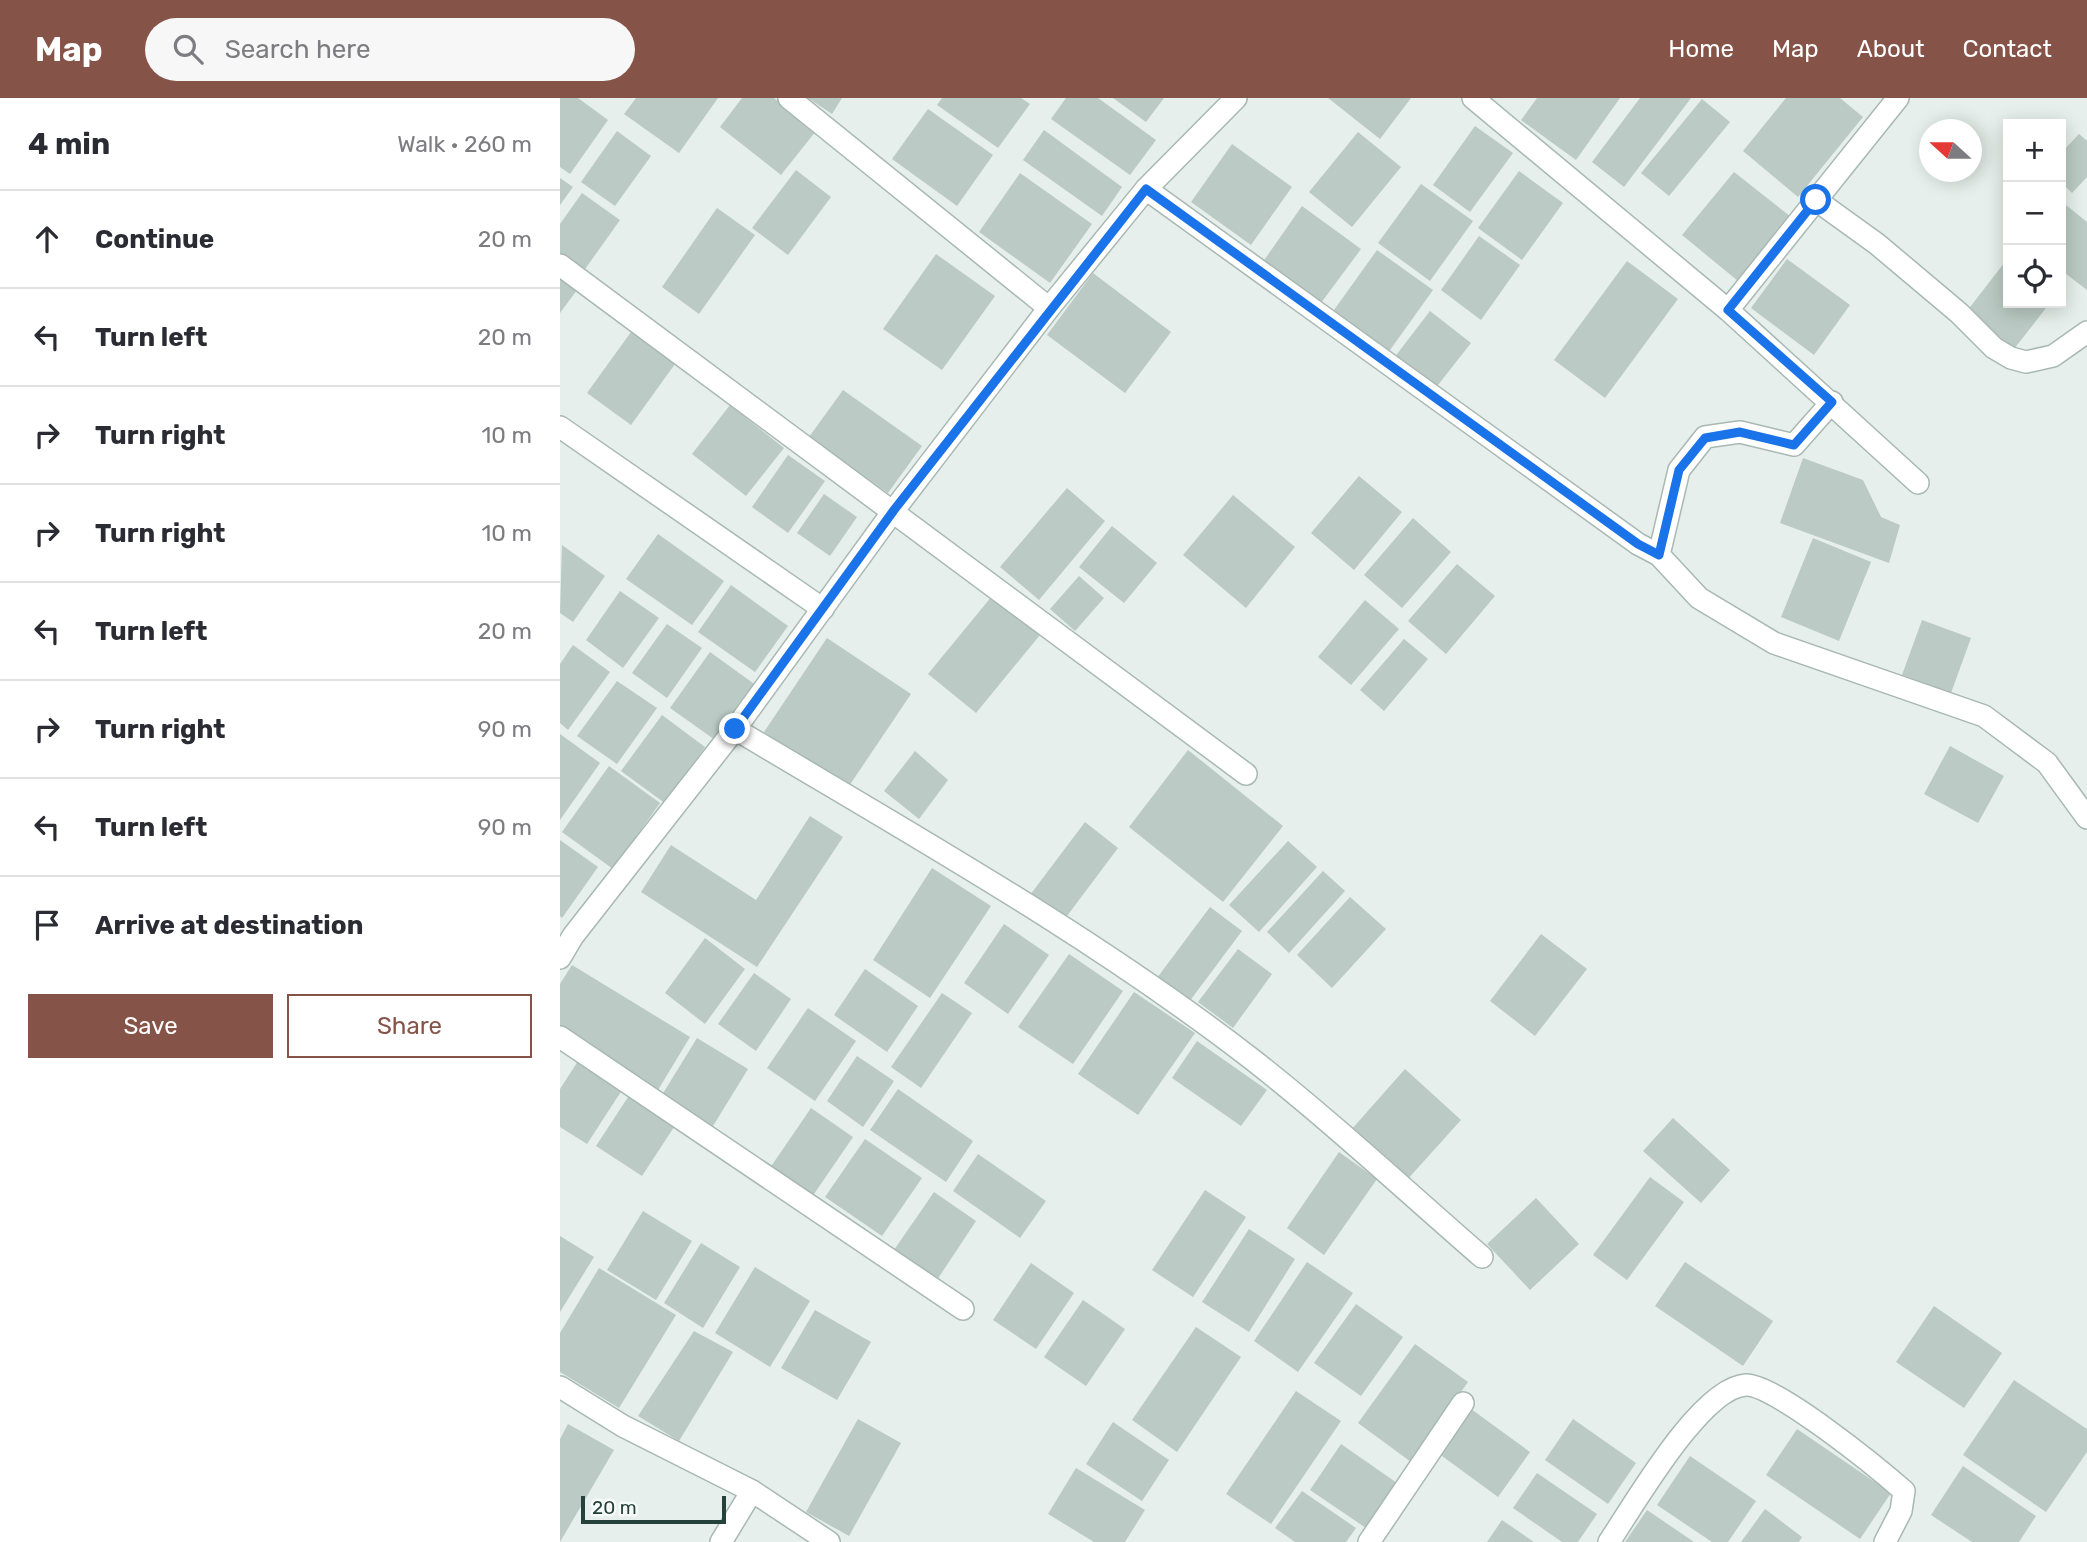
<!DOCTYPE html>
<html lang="en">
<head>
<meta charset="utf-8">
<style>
  body { margin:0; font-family:Rubik,sans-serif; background:#f7f7f7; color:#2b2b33 }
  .controls { position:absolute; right:21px; top:21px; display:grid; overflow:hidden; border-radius:0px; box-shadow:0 4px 18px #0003 }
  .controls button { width:63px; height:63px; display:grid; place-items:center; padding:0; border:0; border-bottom:2px solid #e1e1e2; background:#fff; color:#2b2b33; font:35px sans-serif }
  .compass { position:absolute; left:1359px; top:21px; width:63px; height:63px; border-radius:50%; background:#fff; box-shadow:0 4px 18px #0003; rotate:291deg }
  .scale { position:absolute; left:21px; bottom:18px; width:145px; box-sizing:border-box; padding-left:7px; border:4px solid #24423a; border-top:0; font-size:19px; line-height:24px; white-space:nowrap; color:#24423a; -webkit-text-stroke:5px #f7fbf9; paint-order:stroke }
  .stop { position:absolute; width:21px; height:21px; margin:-16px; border:5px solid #1a73e8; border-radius:50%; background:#fff }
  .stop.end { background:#1a73e8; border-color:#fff; box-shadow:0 2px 7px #0008 }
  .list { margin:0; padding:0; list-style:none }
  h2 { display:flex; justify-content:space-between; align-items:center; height:91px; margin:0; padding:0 28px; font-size:30px }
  h2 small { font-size:23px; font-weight:400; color:#7c7c81 }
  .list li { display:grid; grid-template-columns:46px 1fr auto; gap:21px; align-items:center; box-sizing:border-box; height:98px; padding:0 28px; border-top:2px solid #e1e1e2 }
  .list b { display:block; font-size:26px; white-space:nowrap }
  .list em { font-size:23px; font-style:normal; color:#7c7c81 }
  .actions { display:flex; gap:14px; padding:21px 28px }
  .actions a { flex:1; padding:16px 0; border:2px solid #855347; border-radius:0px; text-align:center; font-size:24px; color:#855347 }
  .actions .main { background:#855347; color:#fff }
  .icon { flex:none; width:38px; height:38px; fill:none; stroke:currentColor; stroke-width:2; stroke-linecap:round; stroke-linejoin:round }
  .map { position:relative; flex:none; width:1527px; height:1444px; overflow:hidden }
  header { display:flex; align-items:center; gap:42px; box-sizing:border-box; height:98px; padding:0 35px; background:#855347; color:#fff }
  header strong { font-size:33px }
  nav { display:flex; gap:38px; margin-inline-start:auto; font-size:24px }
  .search { width:490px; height:63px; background:#f7f7f7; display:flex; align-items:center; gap:18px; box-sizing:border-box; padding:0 24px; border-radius:38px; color:#7c7c81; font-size:26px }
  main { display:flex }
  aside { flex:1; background:#fff }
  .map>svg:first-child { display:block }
  .building { fill:#bbcac4 }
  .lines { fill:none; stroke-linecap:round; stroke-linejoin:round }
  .minor-casing { stroke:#a8b8b2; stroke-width:24 }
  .minor { stroke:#fff; stroke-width:21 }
  .route { stroke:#1a73e8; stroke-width:9 }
</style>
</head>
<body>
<header>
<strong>Map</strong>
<div class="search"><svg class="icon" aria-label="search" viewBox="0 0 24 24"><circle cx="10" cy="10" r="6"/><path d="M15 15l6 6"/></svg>Search here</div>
<nav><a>Home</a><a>Map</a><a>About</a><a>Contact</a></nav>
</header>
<main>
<aside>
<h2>4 min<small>Walk · 260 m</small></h2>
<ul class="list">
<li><svg class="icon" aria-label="ahead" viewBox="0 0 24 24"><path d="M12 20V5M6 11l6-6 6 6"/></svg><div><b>Continue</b></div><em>20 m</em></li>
<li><svg class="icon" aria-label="left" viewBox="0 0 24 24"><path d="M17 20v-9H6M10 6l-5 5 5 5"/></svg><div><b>Turn left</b></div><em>20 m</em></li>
<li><svg class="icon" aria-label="right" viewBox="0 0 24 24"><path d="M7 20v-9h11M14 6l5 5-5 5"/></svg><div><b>Turn right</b></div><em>10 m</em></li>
<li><svg class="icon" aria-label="right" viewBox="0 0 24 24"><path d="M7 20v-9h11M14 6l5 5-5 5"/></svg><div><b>Turn right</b></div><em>10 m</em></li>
<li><svg class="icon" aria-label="left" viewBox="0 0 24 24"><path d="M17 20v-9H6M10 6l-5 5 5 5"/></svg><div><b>Turn left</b></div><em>20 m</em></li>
<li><svg class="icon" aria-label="right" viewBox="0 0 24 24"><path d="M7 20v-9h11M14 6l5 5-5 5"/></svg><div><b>Turn right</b></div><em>90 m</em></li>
<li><svg class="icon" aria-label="left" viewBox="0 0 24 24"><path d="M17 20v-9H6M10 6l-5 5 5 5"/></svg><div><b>Turn left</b></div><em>90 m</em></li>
<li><svg class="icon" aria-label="arrive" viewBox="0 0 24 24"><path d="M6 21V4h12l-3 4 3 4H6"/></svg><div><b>Arrive at destination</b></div></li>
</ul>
<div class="actions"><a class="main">Save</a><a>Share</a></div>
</aside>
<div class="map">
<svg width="1527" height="1444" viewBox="0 0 1527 1444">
  <rect width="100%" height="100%" fill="#e6efeb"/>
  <!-- building -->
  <g class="building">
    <path d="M0,0H18L48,22L10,76L0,69Z"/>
    <path d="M76,0H158L119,55L64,16Z"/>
    <path d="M182,0H214L256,33L221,77L160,29Z"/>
    <path d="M248,0H282L272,16Z"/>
    <path d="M382,0H461L470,6L438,50L377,7Z"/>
    <path d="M506,0H538L596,42L570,77L491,21Z"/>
    <path d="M553,0H604L586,24Z"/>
    <path d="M768,0H851L820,41Z"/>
    <path d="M977,0H1060L1016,62L961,22Z"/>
    <path d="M1080,0H1131L1064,89L1032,64Z"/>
    <path d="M1226,0H1280L1303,19L1238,99L1183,53Z"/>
    <path d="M1142,1L1170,24L1109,98L1081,75Z"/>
    <path d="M368,11L433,57L397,108L332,61Z"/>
    <path d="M915,28L953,55L910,114L873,87Z"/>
    <path d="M484,32L562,89L542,118L463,62Z"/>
    <path d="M57,33L91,58L55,108L21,84Z"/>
    <path d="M798,34L841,69L792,129L749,94Z"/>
    <path d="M1519,36L1527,43V79L1512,95L1501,84V55Z"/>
    <path d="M672,46L732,89L691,147L631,104Z"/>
    <path d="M236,72L271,99L228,157L192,130Z"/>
    <path d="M959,73L1003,105L962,162L918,130Z"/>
    <path d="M1174,74L1231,119L1178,183L1122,137Z"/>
    <path d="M460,75L532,126L490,185L419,134Z"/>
    <path d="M0,80L13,89L0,107Z"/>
    <path d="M861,86L913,123L870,183L818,145Z"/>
    <path d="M22,95L60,122L23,174L0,157V126Z"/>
    <path d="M1501,103L1527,124V192L1501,172Z"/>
    <path d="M742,108L801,151L758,209L700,168Z"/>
    <path d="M157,110L195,137L139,216L102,189Z"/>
    <path d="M919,138L960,167L921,222L881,192Z"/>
    <path d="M817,152L873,192L825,259L769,219Z"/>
    <path d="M376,156L435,198L382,272L323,231Z"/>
    <path d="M1448,160V205H1490L1454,251L1407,213Z"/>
    <path d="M1227,161L1290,207L1254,257L1191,210Z"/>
    <path d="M1067,163L1118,201L1045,300L994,262Z"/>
    <path d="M0,173L20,188L0,215Z"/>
    <path d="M533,175L611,234L565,295L487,237Z"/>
    <path d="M870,213L911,245L874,292L834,260Z"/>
    <path d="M71,234L115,266L71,327L27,295Z"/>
    <path d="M283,292L362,348L328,395L249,339Z"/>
    <path d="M170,307L224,350L186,398L132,356Z"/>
    <path d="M228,357L265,383L228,435L192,409Z"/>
    <path d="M1243,360L1303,382L1321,419L1340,427L1329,465L1220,425Z"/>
    <path d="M799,378L842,414L794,472L751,435Z"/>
    <path d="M507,390L545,423L479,502L440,469Z"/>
    <path d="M264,396L297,419L270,458L237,435Z"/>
    <path d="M673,397L735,449L686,510L623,457Z"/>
    <path d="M853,420L891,454L842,510L804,477Z"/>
    <path d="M552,428L597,465L564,505L519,469Z"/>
    <path d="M98,436L164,483L132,527L66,481Z"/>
    <path d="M1253,440L1311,464L1279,543L1221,519Z"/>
    <path d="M2,447L45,478L13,524L0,515Z"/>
    <path d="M897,466L935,498L886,556L848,523Z"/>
    <path d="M519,478L544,500L515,533L490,511Z"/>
    <path d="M171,487L228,528L195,574L138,534Z"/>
    <path d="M60,493L99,520L63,570L26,542Z"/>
    <path d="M432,498L480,537L416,615L368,576Z"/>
    <path d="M805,502L839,531L791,587L758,559Z"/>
    <path d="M1362,522L1411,540L1391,595L1342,577Z"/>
    <path d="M107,526L142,550L107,600L72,575Z"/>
    <path d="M267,540L351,596L287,691L204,634Z"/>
    <path d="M844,541L868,561L824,613L800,592Z"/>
    <path d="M13,547L50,574L8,632L0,625V566Z"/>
    <path d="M150,554L197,588L158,644L110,610Z"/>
    <path d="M57,583L97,610L57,666L17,638Z"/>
    <path d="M102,617L145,649L106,706L61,673Z"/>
    <path d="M0,636L40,665L0,722Z"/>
    <path d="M1390,648L1444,678L1418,725L1364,696Z"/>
    <path d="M628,652L723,728L663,804L569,729Z"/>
    <path d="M355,653L388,682L359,721L324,693Z"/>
    <path d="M49,668L100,705L53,771L2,734Z"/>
    <path d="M250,718L283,739L197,869L81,794L111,747L196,802Z"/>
    <path d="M525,724L558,750L501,826L467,801Z"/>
    <path d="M0,742L38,769L2,820L0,818Z"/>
    <path d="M728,743L757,769L699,834L669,807Z"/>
    <path d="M372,770L431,808L370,900L313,862Z"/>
    <path d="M763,773L785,793L729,855L707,834Z"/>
    <path d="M790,799L826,831L772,890L737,857Z"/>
    <path d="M650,809L682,833L629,904L597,880Z"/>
    <path d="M444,826L489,857L448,916L404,885Z"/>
    <path d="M981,836L1027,871L975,938L930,903Z"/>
    <path d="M145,840L185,871L145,926L105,895Z"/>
    <path d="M678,851L712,876L673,930L638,904Z"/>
    <path d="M509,856L563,893L513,966L458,929Z"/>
    <path d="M12,867L130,939L98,992L0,932V886Z"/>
    <path d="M305,871L358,908L327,954L274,917Z"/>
    <path d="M194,875L231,901L196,953L158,926Z"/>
    <path d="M574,894L635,935L578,1017L518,976Z"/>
    <path d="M382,895L412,915L361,990L331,969Z"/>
    <path d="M248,910L296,943L255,1003L207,970Z"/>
    <path d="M137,940L188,971L153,1028L102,997Z"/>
    <path d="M637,943L707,992L681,1028L612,980Z"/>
    <path d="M297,958L334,983L303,1029L267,1003Z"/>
    <path d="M20,960L64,989L27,1046L0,1029V991Z"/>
    <path d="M845,971L901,1022L846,1083L791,1032Z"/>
    <path d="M338,991L413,1043L386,1084L310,1032Z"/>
    <path d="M72,993L118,1023L82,1078L36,1048Z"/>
    <path d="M251,1010L293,1039L252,1099L210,1070Z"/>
    <path d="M1113,1020L1170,1072L1141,1105L1083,1053Z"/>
    <path d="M305,1041L362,1080L322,1138L265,1099Z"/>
    <path d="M779,1054L817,1081L764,1157L727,1130Z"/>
    <path d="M418,1056L486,1103L460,1140L393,1093Z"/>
    <path d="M1090,1079L1124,1104L1067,1182L1033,1157Z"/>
    <path d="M645,1092L686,1119L633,1199L592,1172Z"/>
    <path d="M374,1094L416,1123L375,1185L332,1155Z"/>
    <path d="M976,1100L1019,1146L970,1192L927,1146Z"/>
    <path d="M83,1113L132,1143L96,1202L47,1172Z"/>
    <path d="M689,1131L735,1161L689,1234L642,1204Z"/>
    <path d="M0,1138L34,1159L0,1214Z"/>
    <path d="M141,1145L180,1169L143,1230L104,1205Z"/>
    <path d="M747,1164L793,1195L738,1274L694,1243Z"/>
    <path d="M1125,1164L1213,1223L1183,1268L1095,1208Z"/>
    <path d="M471,1165L514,1195L476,1251L433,1222Z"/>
    <path d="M195,1169L250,1203L210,1269L155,1235Z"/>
    <path d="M39,1170L116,1217L59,1310L0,1274V1235Z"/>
    <path d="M523,1202L565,1231L526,1288L484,1259Z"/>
    <path d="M796,1206L843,1239L801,1298L754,1265Z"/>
    <path d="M1374,1208L1442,1255L1404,1310L1336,1264Z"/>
    <path d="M255,1212L311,1244L277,1302L221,1270Z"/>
    <path d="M636,1229L681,1259L617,1354L572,1322Z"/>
    <path d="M134,1233L173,1254L119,1343L78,1318Z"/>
    <path d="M855,1246L908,1284L851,1364L798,1325Z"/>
    <path d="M1454,1282L1527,1331V1354L1486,1414L1403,1357Z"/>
    <path d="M736,1293L781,1323L711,1426L666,1396Z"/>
    <path d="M911,1311L970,1354L938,1399L878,1355Z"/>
    <path d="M298,1321L341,1345L289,1438L246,1414Z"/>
    <path d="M1013,1321L1076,1365L1048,1406L985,1362Z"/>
    <path d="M553,1324L609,1362L582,1403L526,1366Z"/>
    <path d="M8,1326L54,1352L0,1444V1341Z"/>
    <path d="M1237,1331L1331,1395L1300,1441L1206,1377Z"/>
    <path d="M781,1346L837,1385L806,1430L750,1392Z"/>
    <path d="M1130,1358L1196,1403L1168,1444H1152L1097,1407Z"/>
    <path d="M1403,1368L1476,1418L1459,1444H1412L1371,1417Z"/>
    <path d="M516,1370L585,1412L565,1444H534L488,1416Z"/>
    <path d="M977,1375L1037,1416L1018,1444H1002L953,1410Z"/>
    <path d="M742,1393L796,1430L786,1444H735L715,1430Z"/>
    <path d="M1205,1411L1242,1439L1239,1444H1181Z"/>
    <path d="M1087,1412L1134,1444H1065Z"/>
    <path d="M942,1422L974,1444H927Z"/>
  </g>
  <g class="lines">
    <!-- minor casing -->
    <g class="minor-casing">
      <g id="minor">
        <path d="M229,0L489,210"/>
        <path d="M913,0L1168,212L1358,385"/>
        <path d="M586,91L1078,446L1099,457L1139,500L1214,545L1424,618L1487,665L1527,720"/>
        <path d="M1256,102L1317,146L1399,215L1434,250L1451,260L1466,264L1493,258L1527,234"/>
        <path d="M0,167L686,676"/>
        <path d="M1168,212L1338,0"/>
        <path d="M0,329L263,511"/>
        <path d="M1099,457L1119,372L1145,339L1180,334L1234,347L1272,304"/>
        <path d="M175,631C349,735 533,838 693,962C772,1024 846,1093 922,1159"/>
        <path d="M0,860L13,838L175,631L334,412L489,210L586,91L676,0"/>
        <path d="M0,939L403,1211"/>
        <path d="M0,1289L63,1328L192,1393L269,1444"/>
        <path d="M161,1444L192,1393"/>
        <path d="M809,1444L903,1305"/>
        <path d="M1049,1444C1074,1407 1141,1289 1186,1287C1215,1286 1319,1371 1344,1393L1341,1413L1325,1444"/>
      </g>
    </g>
    <!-- minor -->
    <use href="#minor" class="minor"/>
  </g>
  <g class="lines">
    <!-- route -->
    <path class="route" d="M175,631L334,412L586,91L1078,446L1099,457L1119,372L1145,340L1180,334L1234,347L1272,304L1168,212L1256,102"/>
  </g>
</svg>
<div class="controls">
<button>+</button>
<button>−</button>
<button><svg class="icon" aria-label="locate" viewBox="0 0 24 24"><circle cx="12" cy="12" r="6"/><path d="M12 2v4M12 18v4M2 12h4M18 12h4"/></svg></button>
</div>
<svg class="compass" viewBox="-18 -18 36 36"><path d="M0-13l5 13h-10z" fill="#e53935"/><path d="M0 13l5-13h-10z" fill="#7c7c81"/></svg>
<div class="scale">20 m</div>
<div class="stop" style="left:1256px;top:102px"></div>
<div class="stop end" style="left:175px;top:631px"></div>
</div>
</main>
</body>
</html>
